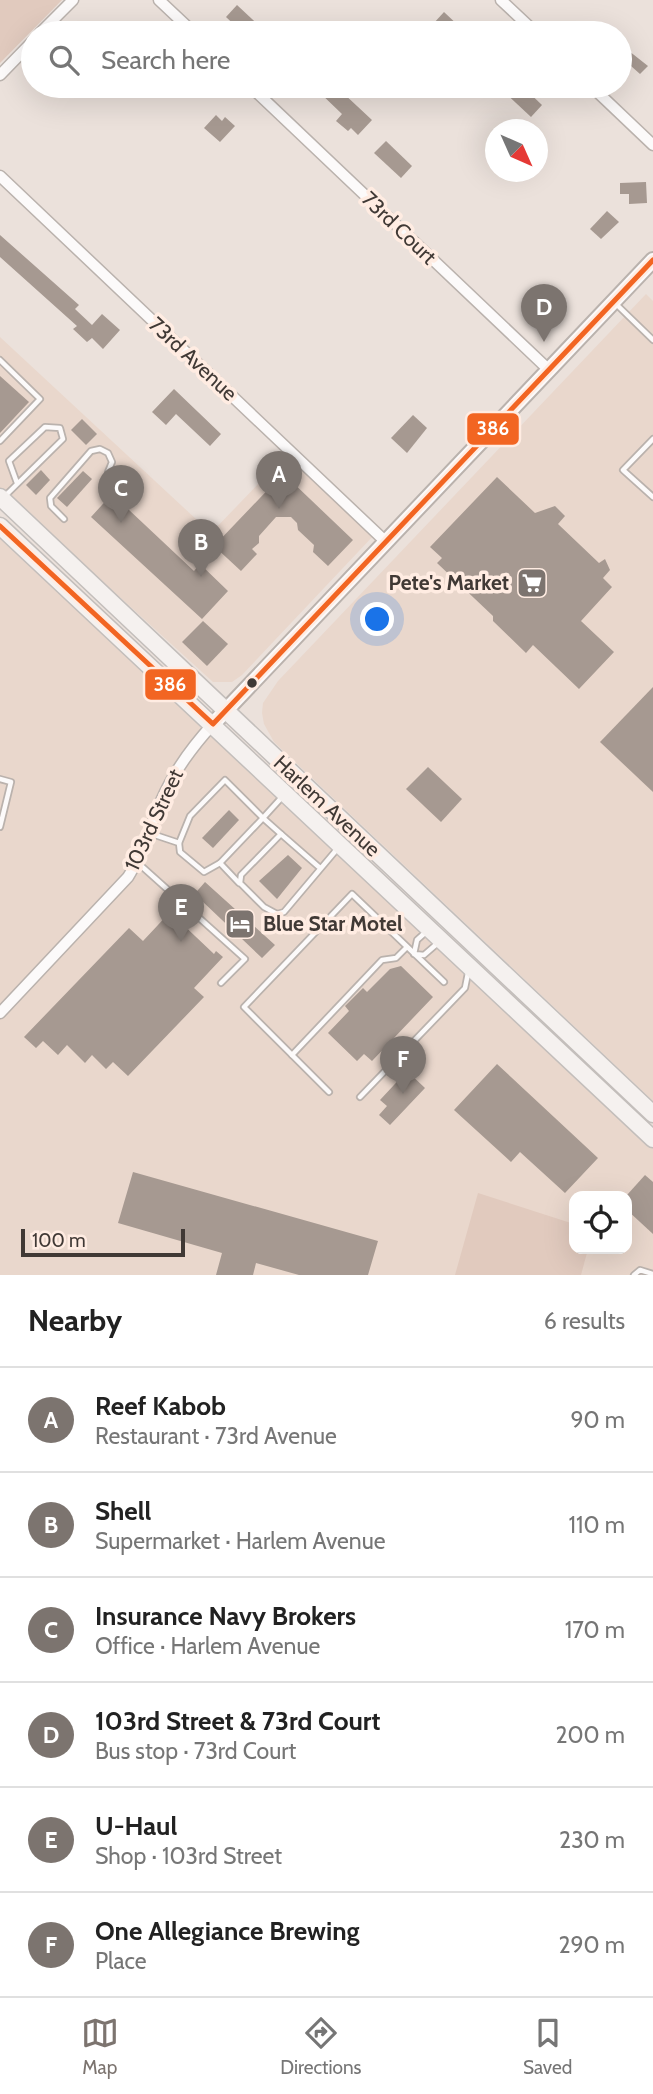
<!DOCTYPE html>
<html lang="en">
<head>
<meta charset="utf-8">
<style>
  body { margin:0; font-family:Cabin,sans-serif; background:#f2f2f2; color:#222 }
  .controls { position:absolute; right:21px; bottom:21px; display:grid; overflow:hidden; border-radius:14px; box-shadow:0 7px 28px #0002 }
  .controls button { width:63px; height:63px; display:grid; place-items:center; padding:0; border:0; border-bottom:2px solid #e0e0e0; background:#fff; color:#222; font:35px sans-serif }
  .compass { position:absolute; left:485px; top:119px; width:63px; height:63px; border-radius:50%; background:#fff; box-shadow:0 7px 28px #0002; rotate:135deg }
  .scale { position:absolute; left:21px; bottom:18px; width:164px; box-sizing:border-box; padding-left:7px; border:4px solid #403935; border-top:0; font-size:19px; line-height:24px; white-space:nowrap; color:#403935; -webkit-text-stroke:5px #ffece2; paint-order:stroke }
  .you { position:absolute; left:378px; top:620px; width:24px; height:24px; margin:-18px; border:5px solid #fff; border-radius:50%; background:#1a73e8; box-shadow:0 0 0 10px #1a73e833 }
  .badge { display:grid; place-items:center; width:46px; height:46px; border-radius:50%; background:#7c746f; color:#fff; font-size:23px; font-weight:700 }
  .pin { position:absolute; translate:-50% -58px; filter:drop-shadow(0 2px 4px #0008) }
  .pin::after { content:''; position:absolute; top:37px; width:24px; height:21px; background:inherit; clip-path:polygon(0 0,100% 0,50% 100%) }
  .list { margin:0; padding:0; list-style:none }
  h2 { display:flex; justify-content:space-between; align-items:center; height:91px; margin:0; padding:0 28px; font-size:30px }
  h2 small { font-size:23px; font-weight:400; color:#767676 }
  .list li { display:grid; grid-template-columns:46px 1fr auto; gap:21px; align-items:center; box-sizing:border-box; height:105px; padding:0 28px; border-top:2px solid #e0e0e0 }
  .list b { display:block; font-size:26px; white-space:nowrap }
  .list p { margin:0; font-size:23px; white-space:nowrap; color:#767676 }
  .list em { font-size:23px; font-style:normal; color:#767676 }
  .icon { flex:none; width:38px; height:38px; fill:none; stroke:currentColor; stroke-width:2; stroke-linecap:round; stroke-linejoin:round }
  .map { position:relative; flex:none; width:653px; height:1275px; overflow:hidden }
  .search { position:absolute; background:#fff; box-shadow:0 7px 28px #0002; left:21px; right:21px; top:21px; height:77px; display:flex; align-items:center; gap:18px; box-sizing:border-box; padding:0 24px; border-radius:38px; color:#767676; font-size:26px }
  .sheet { height:721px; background:#fff }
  nav { display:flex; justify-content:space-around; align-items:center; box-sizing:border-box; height:98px; border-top:2px solid #e0e0e0; background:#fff; font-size:19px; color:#767676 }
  nav a { display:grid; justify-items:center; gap:4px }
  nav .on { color:#7c746f }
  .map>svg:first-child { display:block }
  .built { fill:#e9d7cc; fill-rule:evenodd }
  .green { fill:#e1cabe }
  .building { fill:#a69991 }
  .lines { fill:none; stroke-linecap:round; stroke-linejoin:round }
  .lane-casing { stroke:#bab2ad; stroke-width:8 }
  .street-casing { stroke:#bab2ad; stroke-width:13 }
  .secondary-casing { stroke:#bab2ad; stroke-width:18 }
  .primary-casing { stroke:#c3bebb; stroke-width:19 }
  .lane { stroke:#fcfafa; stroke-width:4.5 }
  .street { stroke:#fcfafa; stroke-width:10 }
  .secondary { stroke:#fcfafa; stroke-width:14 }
  .primary { stroke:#f5f1ef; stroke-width:16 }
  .bus-1-casing { stroke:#ffece2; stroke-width:10 }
  .bus-1 { stroke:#f26522; stroke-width:5 }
  .bus-dot { fill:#403935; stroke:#ffece2; stroke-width:2.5 }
  .labels { text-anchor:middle; stroke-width:7; stroke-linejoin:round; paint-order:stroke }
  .street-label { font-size:21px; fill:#403935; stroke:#ffece2 }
  .poi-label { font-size:21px; font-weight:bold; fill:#403935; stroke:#ffece2; text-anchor:end }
  .line-badge { stroke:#ffece2; stroke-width:2.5 }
  .badge-label { font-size:19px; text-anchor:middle; font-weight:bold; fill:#fff }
</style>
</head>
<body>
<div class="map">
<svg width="653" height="1275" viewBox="0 0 653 1275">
  <rect width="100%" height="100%" fill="#ebe1db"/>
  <!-- built -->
  <g class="built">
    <path d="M646,294L653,301V1101L274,742L264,724L262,713L263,703L278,681Z"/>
    <path d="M0,337L211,533L289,452L375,534L242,675L232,682H213L0,488Z"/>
    <path d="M0,532L653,1148V1275H0ZM574,1196H627V1249H574Z"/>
  </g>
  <!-- green -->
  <g class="green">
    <path d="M0,0H62L0,63Z"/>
    <path d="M478,1193L574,1224V1249H588L581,1275H455Z"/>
  </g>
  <!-- building -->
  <g class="building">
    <path d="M237,5L267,33H243L226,17Z"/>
    <path d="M444,12L462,29L458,33H444L433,24Z"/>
    <path d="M629,51L648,66L640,74L631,66L620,78V52L624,56Z"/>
    <path d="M323,86H349L342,92L372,120L358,135L351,128L348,131L336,121L342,114L318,91Z"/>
    <path d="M498,86H522L542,105L531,117Z"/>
    <path d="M216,115L222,121L225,117L235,126L220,142L204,128Z"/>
    <path d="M386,141L412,166L401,178L374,153Z"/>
    <path d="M646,182L647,203L629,204V194H620V183Z"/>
    <path d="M607,211L619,222L601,239L590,229Z"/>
    <path d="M0,235L79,305L75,309L92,325L102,314L120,330L103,349L92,338L87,342L73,329L77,326L0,257Z"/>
    <path d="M0,376L29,402L0,433Z"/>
    <path d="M174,389L221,434L210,446L176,414L166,425L152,412Z"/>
    <path d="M413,415L427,428L407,453L391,438Z"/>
    <path d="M82,419L97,434L86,445L71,430Z"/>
    <path d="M41,470L50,480L36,495L26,485Z"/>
    <path d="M83,471L92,479L67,507L57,498Z"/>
    <path d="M497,477L535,513L555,506L565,516L558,524L599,563L605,559L610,570L603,578L612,587L581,621L614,652L579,689L533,645L526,653L493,621V616L437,563L442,558L430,547Z"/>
    <path d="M279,478H288L353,540L328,566L313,552L314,545L298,530L297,523L291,517H276L259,536V543L252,549L257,554L241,571L214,546Z"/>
    <path d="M112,494L194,571L200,564L228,591L202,619L91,517Z"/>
    <path d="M203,621L228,644L207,666L182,642Z"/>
    <path d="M653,687V792L600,742Z"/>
    <path d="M428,767L462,799L441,822L406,789Z"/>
    <path d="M229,810L239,820L213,848L202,838Z"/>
    <path d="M288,855L302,868L277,899L259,881Z"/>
    <path d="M205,882L275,945L262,958L202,901L200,904L192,897Z"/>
    <path d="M172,910L179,915L176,918L214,954L216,951L223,957L194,988L204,997L128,1076L113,1062L106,1069L92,1055L85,1063L67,1045L58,1055L43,1041L36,1048L24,1037L129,928L143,941Z"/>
    <path d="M401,966L433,997L372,1061L364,1054L357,1061L328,1033L349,1011L345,1006L363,988L367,992L390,969Z"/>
    <path d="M497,1064L598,1158L565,1193L520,1152L511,1162L454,1110Z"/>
    <path d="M407,1071L425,1088L390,1125L379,1115L387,1106L380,1100Z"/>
    <path d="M133,1172L378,1241L368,1275H299L256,1263L253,1275H216L222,1253L118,1223Z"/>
    <path d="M645,1175L653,1182V1234L627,1210V1195Z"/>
  </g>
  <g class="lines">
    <!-- lane casing -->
    <g class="lane-casing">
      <g id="lane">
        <path d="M616,304L653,340"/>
        <path d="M0,360L40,399L0,441"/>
        <path d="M653,439L623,470L653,497"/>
        <path d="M5,496L63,439L60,428L45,427L9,461L17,483"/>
        <path d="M64,519L51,506L50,498L91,451L100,449L108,453L112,462L108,472"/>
        <path d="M0,779L11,782L0,827"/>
        <path d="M149,833L179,843L180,852L204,872L220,863L263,818L281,834"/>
        <path d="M179,843L190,816L225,780L263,818L283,796"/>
        <path d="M138,863L245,959L221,983"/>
        <path d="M220,863L239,883"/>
        <path d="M320,868L281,834L241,875L240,883L264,907L277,914L284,912L338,848"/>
        <path d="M427,931L417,940L414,954L424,955L439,942"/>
        <path d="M292,1055L382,960L396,958L406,948"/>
        <path d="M329,1092L244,1007L352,894L444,982"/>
        <path d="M360,1097L465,988L468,973"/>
        <path d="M634,1275L640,1270L653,1274"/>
      </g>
    </g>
    <!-- street casing -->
    <g class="street-casing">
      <g id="street">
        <path d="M159,0L194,33"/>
        <path d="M501,0L536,33"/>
        <path d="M40,33L73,0"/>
        <path d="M0,75L33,41"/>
        <path d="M250,86L549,370"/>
        <path d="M591,86L653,145"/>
        <path d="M0,176L386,542"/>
        <path d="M0,1013L128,877C143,853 150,827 161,801C174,771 191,748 213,724"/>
      </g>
    </g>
    <!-- secondary casing -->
    <g class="secondary-casing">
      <path id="secondary" d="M213,724L653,260"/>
    </g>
    <!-- primary casing -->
    <g class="primary-casing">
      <g id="primary">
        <path d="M0,497L653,1114"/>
        <path d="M0,526L653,1139"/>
      </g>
    </g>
    <!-- lane -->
    <use href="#lane" class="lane"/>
    <!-- street -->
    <use href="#street" class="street"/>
    <!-- secondary -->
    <use href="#secondary" class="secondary"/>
    <!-- primary -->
    <use href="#primary" class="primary"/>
    <!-- bus-1 casing -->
    <g class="bus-1-casing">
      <path id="bus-1" d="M0,526L213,724L653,260"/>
    </g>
    <!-- bus-1 -->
    <use href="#bus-1" class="bus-1"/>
  </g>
  <!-- icons -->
  <defs>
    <g id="supermarket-square" transform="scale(1.575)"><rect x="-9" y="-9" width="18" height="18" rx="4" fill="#7c746f" stroke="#ffece2"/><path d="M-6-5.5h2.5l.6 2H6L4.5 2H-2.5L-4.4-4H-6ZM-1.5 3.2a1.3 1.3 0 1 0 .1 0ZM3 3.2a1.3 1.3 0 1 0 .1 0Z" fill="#fff"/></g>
    <g id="hotel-square" transform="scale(1.575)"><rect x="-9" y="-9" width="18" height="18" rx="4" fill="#7c746f" stroke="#ffece2"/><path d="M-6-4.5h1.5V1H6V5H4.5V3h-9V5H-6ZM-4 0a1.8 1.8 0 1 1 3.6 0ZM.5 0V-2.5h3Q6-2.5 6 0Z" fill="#fff"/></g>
  </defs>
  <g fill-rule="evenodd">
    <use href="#supermarket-square" x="532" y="583"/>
    <use href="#hotel-square" x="240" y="924"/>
  </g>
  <!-- markers -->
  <circle class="bus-dot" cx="252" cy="683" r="6"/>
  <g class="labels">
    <!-- street labels -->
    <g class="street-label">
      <text transform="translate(399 228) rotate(44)" y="7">73rd Court</text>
      <text transform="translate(193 359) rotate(43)" y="7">73rd Avenue</text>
      <text transform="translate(327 806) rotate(43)" y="7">Harlem Avenue</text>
      <text transform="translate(154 820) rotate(-65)" y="7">103rd Street</text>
    </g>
    <!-- poi labels -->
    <g class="poi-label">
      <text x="509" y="590">Pete's Market</text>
      <text x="263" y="931" text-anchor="start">Blue Star Motel</text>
    </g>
  </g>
  <g class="line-badge">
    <rect x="466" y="412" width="54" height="34" rx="7" fill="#f26522"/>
    <rect x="144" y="668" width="53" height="33" rx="7" fill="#f26522"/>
  </g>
  <g class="badge-label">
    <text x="493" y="435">386</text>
    <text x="170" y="691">386</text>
  </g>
</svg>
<div class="controls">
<button><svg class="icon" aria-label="locate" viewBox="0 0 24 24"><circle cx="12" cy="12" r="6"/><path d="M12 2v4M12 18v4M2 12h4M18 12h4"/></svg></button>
</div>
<svg class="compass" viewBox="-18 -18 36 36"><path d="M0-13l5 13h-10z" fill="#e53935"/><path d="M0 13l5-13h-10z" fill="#767676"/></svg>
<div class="scale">100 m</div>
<div class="you"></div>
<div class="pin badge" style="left:279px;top:509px">A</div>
<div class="pin badge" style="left:201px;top:577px">B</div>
<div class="pin badge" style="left:121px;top:523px">C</div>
<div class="pin badge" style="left:544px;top:342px">D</div>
<div class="pin badge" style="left:181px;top:942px">E</div>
<div class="pin badge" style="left:403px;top:1094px">F</div>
<div class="search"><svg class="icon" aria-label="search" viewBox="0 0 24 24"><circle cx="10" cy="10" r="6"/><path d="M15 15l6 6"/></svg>Search here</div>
</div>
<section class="sheet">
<h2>Nearby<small>6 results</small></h2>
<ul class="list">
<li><span class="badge">A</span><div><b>Reef Kabob</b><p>Restaurant · 73rd Avenue</p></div><em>90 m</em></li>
<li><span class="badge">B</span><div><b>Shell</b><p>Supermarket · Harlem Avenue</p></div><em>110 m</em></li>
<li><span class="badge">C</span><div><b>Insurance Navy Brokers</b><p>Office · Harlem Avenue</p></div><em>170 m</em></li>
<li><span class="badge">D</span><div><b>103rd Street &amp; 73rd Court</b><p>Bus stop · 73rd Court</p></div><em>200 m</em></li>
<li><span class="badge">E</span><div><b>U-Haul</b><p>Shop · 103rd Street</p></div><em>230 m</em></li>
<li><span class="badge">F</span><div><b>One Allegiance Brewing</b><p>Place</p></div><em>290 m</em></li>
</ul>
</section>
<nav>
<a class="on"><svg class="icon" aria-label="map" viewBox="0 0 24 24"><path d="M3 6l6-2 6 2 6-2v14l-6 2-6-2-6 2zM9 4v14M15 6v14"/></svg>Map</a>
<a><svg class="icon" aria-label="directions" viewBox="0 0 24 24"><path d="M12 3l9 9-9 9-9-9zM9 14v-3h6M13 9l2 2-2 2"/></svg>Directions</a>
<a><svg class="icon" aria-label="saved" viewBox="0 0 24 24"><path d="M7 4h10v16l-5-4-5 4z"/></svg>Saved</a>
</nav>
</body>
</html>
